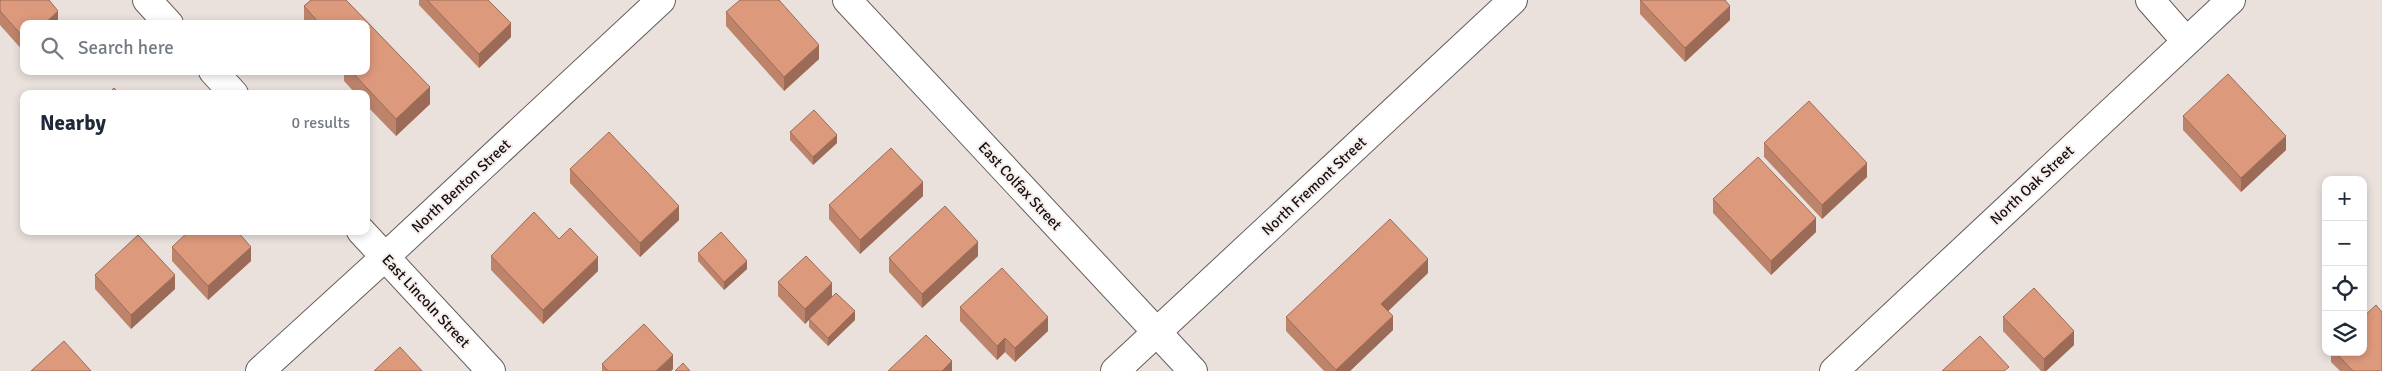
<!DOCTYPE html>
<html lang="en">
<head>
<meta charset="utf-8">
<style>
  body { margin:0; font-family:Signika,sans-serif; background:#f2f2f3; color:#1f2937 }
  .controls { position:absolute; right:15px; bottom:15px; display:grid; overflow:hidden; border-radius:10px; box-shadow:0 2px 8px #0003 }
  .controls button { width:45px; height:45px; display:grid; place-items:center; padding:0; border:0; border-bottom:1px solid #e0e1e3; background:#fff; color:#1f2937; font:25px sans-serif }
  .list { margin:0; padding:0; list-style:none }
  h2 { display:flex; justify-content:space-between; align-items:center; height:65px; margin:0; padding:0 20px; font-size:21px }
  h2 small { font-size:16px; font-weight:400; color:#747a83 }
  .icon { flex:none; width:28px; height:28px; fill:none; stroke:currentColor; stroke-width:2; stroke-linecap:round; stroke-linejoin:round }
  .map { position:relative; flex:none; width:2382px; height:371px; overflow:hidden }
  .search { position:absolute; background:#fff; box-shadow:0 2px 8px #0003; left:20px; top:20px; width:350px; height:55px; display:flex; align-items:center; gap:12px; box-sizing:border-box; padding:0 18px; border-radius:10px; color:#747a83; font-size:19px }
  .panel { position:absolute; background:#fff; box-shadow:0 2px 8px #0003; left:20px; top:90px; width:350px; height:145px; border-radius:10px }
  .map>svg:first-child { display:block }
  .lines { fill:none; stroke-linecap:round; stroke-linejoin:round }
  .street-casing { stroke:#655d5a; stroke-width:30 }
  .secondary-casing { stroke:#655d5a; stroke-width:30 }
  .street { stroke:#fff; stroke-width:28 }
  .secondary { stroke:#fff; stroke-width:28 }
  .wall { fill:#be846b }
  .shaded-wall { fill:#9b6b57 }
  .building { fill:#dd997c; stroke:#9b6b57 }
  .labels { text-anchor:middle; stroke-width:4; stroke-linejoin:round; paint-order:stroke }
  .street-label { font-size:15px; fill:#13100f; stroke:#f7eeeb }
</style>
</head>
<body>
<div class="map">
<svg width="2382" height="371" viewBox="0 0 2382 371">
  <rect width="100%" height="100%" fill="#eae1dd"/>
  <g class="lines">
    <!-- street casing -->
    <g class="street-casing">
      <g id="street">
        <path d="M147,0L169,24"/>
        <path d="M2150,0L2186,41"/>
        <path d="M213,71L234,94"/>
        <path d="M361,231L491,371"/>
        <path d="M260,371L385,257L661,0"/>
        <path d="M1115,371L1513,0"/>
        <path d="M1834,371L2231,0"/>
      </g>
    </g>
    <!-- secondary casing -->
    <g class="secondary-casing">
      <path id="secondary" d="M847,0L1193,371"/>
    </g>
    <!-- street -->
    <use href="#street" class="street"/>
    <!-- secondary -->
    <use href="#secondary" class="secondary"/>
  </g>
  <!-- wall -->
  <g class="wall">
    <path d="M0,0L58,24H24V52L0,25Z"/>
    <path d="M311,0H346L430,87V104L396,136L366,105V94H356L344,81V71H366V24H304V6Z"/>
    <path d="M419,0H488L511,37L479,68L419,5Z"/>
    <path d="M1640,0L1730,20L1685,62L1640,14Z"/>
    <path d="M726,12L819,59L784,91L726,26Z"/>
    <path d="M2183,116L2286,150L2241,192L2183,130Z"/>
    <path d="M790,132L837,143L813,165L790,140Z"/>
    <path d="M1764,143L1867,177L1822,219L1764,157Z"/>
    <path d="M570,169L679,220L640,257L570,183Z"/>
    <path d="M923,196L860,254L829,219V205Z"/>
    <path d="M1713,199L1816,232L1771,275L1713,213Z"/>
    <path d="M559,239L598,271L543,324L491,270V256Z"/>
    <path d="M172,247L251,261L208,300L172,261Z"/>
    <path d="M698,253L747,269L724,290L698,261Z"/>
    <path d="M978,256L922,308L889,272V258Z"/>
    <path d="M1428,273L1388,311L1393,330L1350,371H1324L1286,331V317Z"/>
    <path d="M95,275L175,289L131,329L95,289Z"/>
    <path d="M778,282L832,296L855,320L828,346L809,327V319L805,324L778,296Z"/>
    <path d="M960,307L1048,331L1015,362L1005,352L997,360L960,321Z"/>
    <path d="M2003,317L2074,345L2046,371H2041L2003,331Z"/>
    <path d="M2331,352H2363L2382,371H2340L2331,362Z"/>
    <path d="M602,364L673,369L671,371H602Z"/>
  </g>
  <!-- shaded-wall -->
  <g class="shaded-wall">
    <path d="M1730,6V20L1685,62V48Z"/>
    <path d="M58,11V24H44Z"/>
    <path d="M511,23V37L479,68V54Z"/>
    <path d="M819,45V59L784,91V77Z"/>
    <path d="M430,87V104L396,136V119Z"/>
    <path d="M837,135V143L813,165V157Z"/>
    <path d="M2286,136V150L2241,192V178Z"/>
    <path d="M1867,163V177L1822,219V205Z"/>
    <path d="M923,182V196L860,254V240Z"/>
    <path d="M679,206V220L640,257V243Z"/>
    <path d="M1816,218V232L1771,275V261Z"/>
    <path d="M978,242V256L922,308V294Z"/>
    <path d="M251,247V261L208,300V286Z"/>
    <path d="M598,257V271L543,324V310Z"/>
    <path d="M1428,259V273L1381,318V304Z"/>
    <path d="M747,261V269L724,290V282Z"/>
    <path d="M175,275V289L131,329V315Z"/>
    <path d="M832,283V297L805,324V309Z"/>
    <path d="M855,311V320L828,346V338Z"/>
    <path d="M1393,316V330L1350,371H1336V370Z"/>
    <path d="M1048,317V331L1015,362V348Z"/>
    <path d="M2074,331V345L2046,371H2044V359Z"/>
    <path d="M1005,338V352L997,360V346Z"/>
    <path d="M673,355V369L671,371H656Z"/>
    <path d="M952,361V371H942Z"/>
  </g>
  <!-- building -->
  <g class="building">
    <path d="M0,0H49L58,11L44,24H24V38L0,11Z"/>
    <path d="M311,0H346L430,87L396,119L351,71H366V24H320L304,6Z"/>
    <path d="M427,0H488L511,23L479,54Z"/>
    <path d="M740,0H779L819,45L784,77L726,12Z"/>
    <path d="M1640,0H1725L1730,6L1685,48Z"/>
    <path d="M2228,74L2286,136L2241,178L2183,116Z"/>
    <path d="M114,88L120,94H108Z"/>
    <path d="M1809,101L1867,163L1822,205L1764,143Z"/>
    <path d="M814,110L837,135L813,157L790,132Z"/>
    <path d="M609,132L679,206L640,243L570,169Z"/>
    <path d="M891,148L923,182L860,240L829,205Z"/>
    <path d="M1758,157L1816,218L1771,261L1713,199Z"/>
    <path d="M945,206L978,242L922,294L889,258Z"/>
    <path d="M534,212L559,239L570,228L598,257L543,310L491,256Z"/>
    <path d="M1390,219L1428,259L1381,304L1393,316L1336,370L1286,317Z"/>
    <path d="M189,231H237L251,247L208,286L172,247Z"/>
    <path d="M721,232L747,261L724,282L698,253Z"/>
    <path d="M138,235L175,275L131,315L95,275Z"/>
    <path d="M806,256L832,283L805,309L778,282Z"/>
    <path d="M1002,268L1048,317L1015,348L1005,338L997,346L960,307Z"/>
    <path d="M2034,288L2074,331L2044,359L2003,317Z"/>
    <path d="M836,293L855,311L828,338L809,319Z"/>
    <path d="M2376,305L2382,312V371H2353L2335,352H2363V317Z"/>
    <path d="M644,324L673,355L656,371H608L602,364Z"/>
    <path d="M926,335L952,361L942,371H888Z"/>
    <path d="M1980,336L2009,367L2004,371H1942Z"/>
    <path d="M64,341L91,371H31Z"/>
    <path d="M400,347L422,371H374Z"/>
    <path d="M683,363L690,371H675Z"/>
  </g>
  <g class="labels">
    <!-- street labels -->
    <g class="street-label">
      <text transform="translate(2032 185) rotate(-43)" y="5">North Oak Street</text>
      <text transform="translate(461 186) rotate(-43)" y="5">North Benton Street</text>
      <text transform="translate(1020 186) rotate(47)" y="5">East Colfax Street</text>
      <text transform="translate(1314 186) rotate(-43)" y="5">North Fremont Street</text>
      <text transform="translate(426 301) rotate(47)" y="5">East Lincoln Street</text>
    </g>
  </g>
</svg>
<div class="controls">
<button>+</button>
<button>−</button>
<button><svg class="icon" aria-label="locate" viewBox="0 0 24 24"><circle cx="12" cy="12" r="6"/><path d="M12 2v4M12 18v4M2 12h4M18 12h4"/></svg></button>
<button><svg class="icon" aria-label="layers" viewBox="0 0 24 24"><path d="M12 4l9 5-9 5-9-5zM3 14l9 5 9-5"/></svg></button>
</div>
<div class="search"><svg class="icon" aria-label="search" viewBox="0 0 24 24"><circle cx="10" cy="10" r="6"/><path d="M15 15l6 6"/></svg>Search here</div>
<section class="panel">
<h2>Nearby<small>0 results</small></h2>
<ul class="list">
</ul>
</section>
</div>
</body>
</html>
